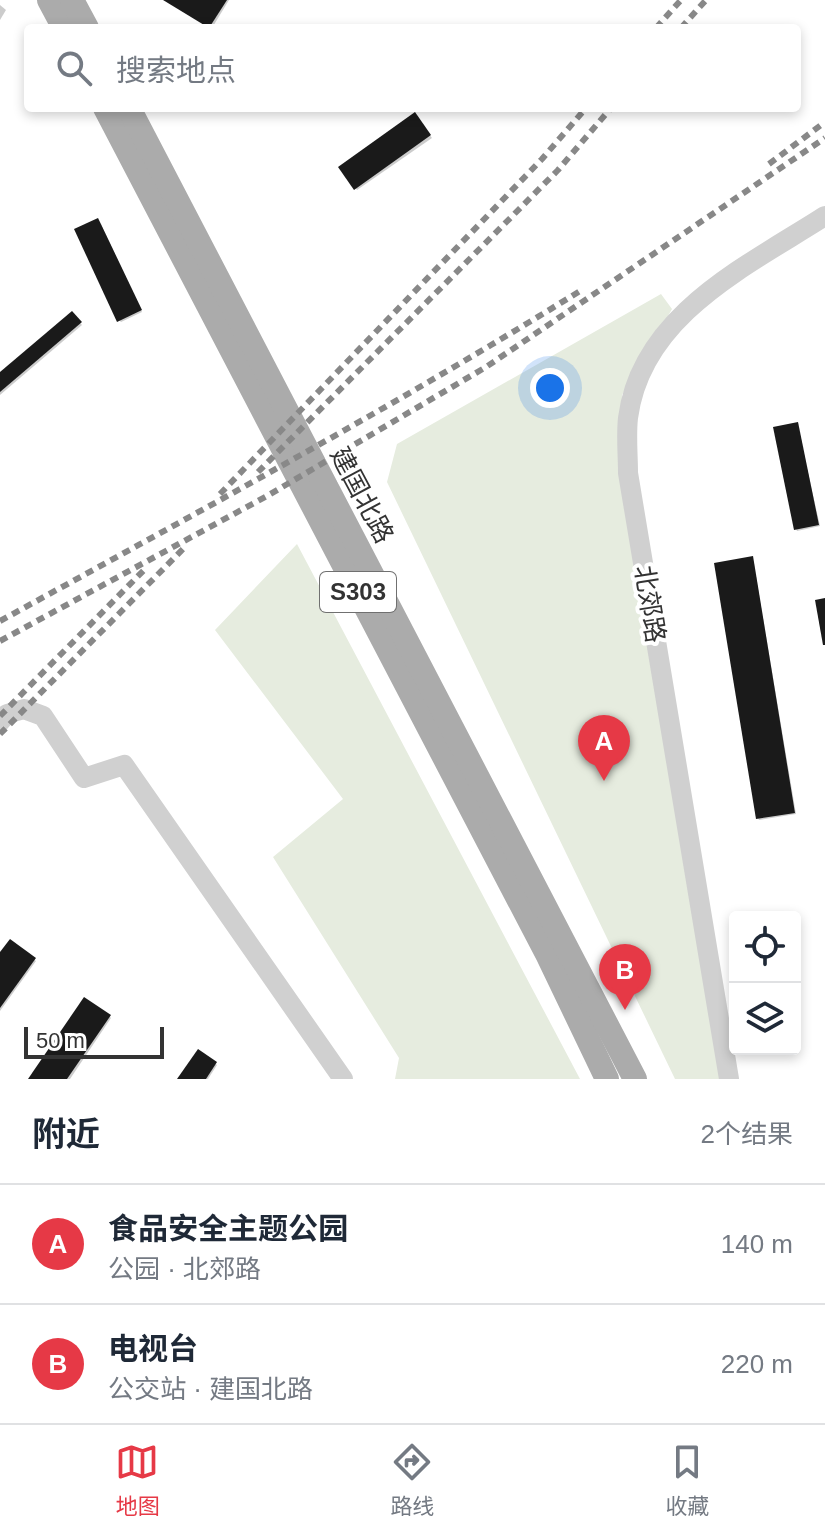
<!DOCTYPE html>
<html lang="zh">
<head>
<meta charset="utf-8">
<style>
  body { margin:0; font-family:Arial,"Noto Sans SC",sans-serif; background:#f2f2f3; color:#1f2937 }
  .controls { position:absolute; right:24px; bottom:24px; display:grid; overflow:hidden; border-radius:8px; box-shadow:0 4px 12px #0003 }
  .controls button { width:72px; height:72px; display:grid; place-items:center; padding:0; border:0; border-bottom:2px solid #e0e1e3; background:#fff; color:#1f2937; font:40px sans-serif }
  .scale { position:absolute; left:24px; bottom:20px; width:140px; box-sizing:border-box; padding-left:8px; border:4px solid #333; border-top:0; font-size:22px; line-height:28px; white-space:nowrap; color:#333; -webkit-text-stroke:6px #fff; paint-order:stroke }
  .you { position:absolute; left:550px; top:388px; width:28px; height:28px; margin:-20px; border:6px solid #fff; border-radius:50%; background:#1a73e8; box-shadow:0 0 0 12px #1a73e833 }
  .badge { display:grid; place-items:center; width:52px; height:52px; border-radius:50%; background:#e63946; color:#fff; font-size:26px; font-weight:700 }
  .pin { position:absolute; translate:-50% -66px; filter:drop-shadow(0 2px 4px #0008) }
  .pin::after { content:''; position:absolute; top:42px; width:28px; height:24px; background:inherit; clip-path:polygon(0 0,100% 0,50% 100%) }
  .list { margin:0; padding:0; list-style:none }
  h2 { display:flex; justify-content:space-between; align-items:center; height:104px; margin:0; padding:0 32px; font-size:34px }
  h2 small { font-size:26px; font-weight:400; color:#747a83 }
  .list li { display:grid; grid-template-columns:52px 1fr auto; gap:24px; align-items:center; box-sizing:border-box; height:120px; padding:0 32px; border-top:2px solid #e0e1e3 }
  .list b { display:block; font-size:30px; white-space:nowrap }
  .list p { margin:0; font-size:26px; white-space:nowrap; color:#747a83 }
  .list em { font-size:26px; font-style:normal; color:#747a83 }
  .icon { flex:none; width:44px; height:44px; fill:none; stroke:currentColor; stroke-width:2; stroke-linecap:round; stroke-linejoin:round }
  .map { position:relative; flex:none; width:825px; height:1079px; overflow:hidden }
  .search { position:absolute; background:#fff; box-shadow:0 4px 12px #0003; left:24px; right:24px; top:24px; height:88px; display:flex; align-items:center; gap:20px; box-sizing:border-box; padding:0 28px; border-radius:8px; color:#747a83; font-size:30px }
  .sheet { height:344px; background:#fff }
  nav { display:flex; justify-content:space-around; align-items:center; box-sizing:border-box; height:112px; border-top:2px solid #e0e1e3; background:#fff; font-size:22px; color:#747a83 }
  nav a { display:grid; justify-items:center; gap:4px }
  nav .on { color:#e63946 }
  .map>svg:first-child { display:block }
  .green { fill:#e6ecdf }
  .shadow { fill:#0003 }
  .building { fill:#1a1a1a }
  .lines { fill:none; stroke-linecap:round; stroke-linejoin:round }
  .minor { stroke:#d0d0d0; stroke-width:20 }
  .major { stroke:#ababab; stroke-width:24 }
  .rail { stroke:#888; stroke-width:6; stroke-dasharray:8 6; stroke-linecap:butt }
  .labels { text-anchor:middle; stroke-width:8; stroke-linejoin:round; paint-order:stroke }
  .shield { fill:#fff; stroke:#707070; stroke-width:2 }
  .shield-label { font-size:24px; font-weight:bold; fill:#333 }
  .street-label { font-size:26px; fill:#333; stroke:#fff }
</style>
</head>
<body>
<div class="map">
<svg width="825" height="1079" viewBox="0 0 825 1079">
  <rect width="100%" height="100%" fill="#fff"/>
  <!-- green -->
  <g class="green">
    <path d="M661,294L672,309L622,395L720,1079H675L387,482L397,444Z"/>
    <path d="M297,544L580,1079H395L399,1058L273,857L343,799L215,630Z"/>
  </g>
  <!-- shadow -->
  <g class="shadow">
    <path d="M165,0H229L212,28Z"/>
    <path d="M0,5L6,10L0,20Z"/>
    <path d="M415,115L432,138L357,190L341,167Z"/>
    <path d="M100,222L142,312L121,322L119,320Z"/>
    <path d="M71,313L82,325L0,395V375Z"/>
    <path d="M797,424L820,526L797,531L796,529Z"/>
    <path d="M753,559L796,814L759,820L758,818Z"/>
    <path d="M10,942L36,961L0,1011V956Z"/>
    <path d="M109,1016L111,1018L70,1079H31Z"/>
    <path d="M198,1052L217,1065L208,1079H179Z"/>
  </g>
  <!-- building -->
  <g class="building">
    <path d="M163,0H227L209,28Z"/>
    <path d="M415,112L431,135L354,190L338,167Z"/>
    <path d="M98,218L142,310L117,322L74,229Z"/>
    <path d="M72,311L82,322L0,392V372Z"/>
    <path d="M798,422L819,525L794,530L773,427Z"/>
    <path d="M753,556L795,813L756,819L714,563Z"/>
    <path d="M825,598V645H823L815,600Z"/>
    <path d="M10,939L36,958L0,1008V952Z"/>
    <path d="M84,997L111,1015L67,1079H28Z"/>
    <path d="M198,1049L217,1062L206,1079H177Z"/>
  </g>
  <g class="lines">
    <!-- minor -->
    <g class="minor">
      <path d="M0,722L7,714L24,709L43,716L84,778L124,765L343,1079"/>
      <path d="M729,1079L628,473C628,455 626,436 628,418C641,315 747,266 825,216"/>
    </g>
    <!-- major -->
    <g class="major">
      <path d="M49,0L64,28"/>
      <path d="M72,0L87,28"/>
      <path d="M105,108L548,956L607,1079"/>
      <path d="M129,108L635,1079"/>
    </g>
    <!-- rail -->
    <g class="rail">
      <path d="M656,28L681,0"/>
      <path d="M681,28L706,0"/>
      <path d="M769,164L825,122"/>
      <path d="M258,472L558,170L611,108"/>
      <path d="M220,494L542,159L586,108"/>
      <path d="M0,621C195,514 391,408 580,291"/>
      <path d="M0,641L267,496L486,367L825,138"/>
      <path d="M0,716L146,568"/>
      <path d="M0,734L183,549"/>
    </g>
  </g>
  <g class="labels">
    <!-- shield labels -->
    <rect class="shield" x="320" y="572" width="76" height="40" rx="6"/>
    <g class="shield-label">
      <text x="358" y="600">S303</text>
    </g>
    <!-- street labels -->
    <g class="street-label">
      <text transform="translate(362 495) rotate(62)" y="9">建国北路</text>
      <text transform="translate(650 604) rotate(81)" y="9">北郊路</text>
    </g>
  </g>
</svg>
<div class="controls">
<button><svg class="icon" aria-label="locate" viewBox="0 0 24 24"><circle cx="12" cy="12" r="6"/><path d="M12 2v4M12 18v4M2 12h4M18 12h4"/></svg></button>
<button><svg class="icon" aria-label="layers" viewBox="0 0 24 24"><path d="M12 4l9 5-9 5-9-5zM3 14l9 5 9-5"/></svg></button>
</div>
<div class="scale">50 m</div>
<div class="you"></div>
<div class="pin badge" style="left:604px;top:781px">A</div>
<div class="pin badge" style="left:625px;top:1010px">B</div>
<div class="search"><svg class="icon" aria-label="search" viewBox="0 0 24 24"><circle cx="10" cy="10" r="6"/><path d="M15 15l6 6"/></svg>搜索地点</div>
</div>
<section class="sheet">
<h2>附近<small>2个结果</small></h2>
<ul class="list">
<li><span class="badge">A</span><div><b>食品安全主题公园</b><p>公园 · 北郊路</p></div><em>140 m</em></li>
<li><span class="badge">B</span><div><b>电视台</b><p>公交站 · 建国北路</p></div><em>220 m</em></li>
</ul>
</section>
<nav>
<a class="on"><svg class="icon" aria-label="map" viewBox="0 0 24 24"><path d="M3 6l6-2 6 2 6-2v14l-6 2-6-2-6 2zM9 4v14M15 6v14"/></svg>地图</a>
<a><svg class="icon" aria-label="directions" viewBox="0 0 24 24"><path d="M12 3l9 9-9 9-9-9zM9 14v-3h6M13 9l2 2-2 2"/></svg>路线</a>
<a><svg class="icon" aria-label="saved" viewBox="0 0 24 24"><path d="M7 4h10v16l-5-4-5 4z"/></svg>收藏</a>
</nav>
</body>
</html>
